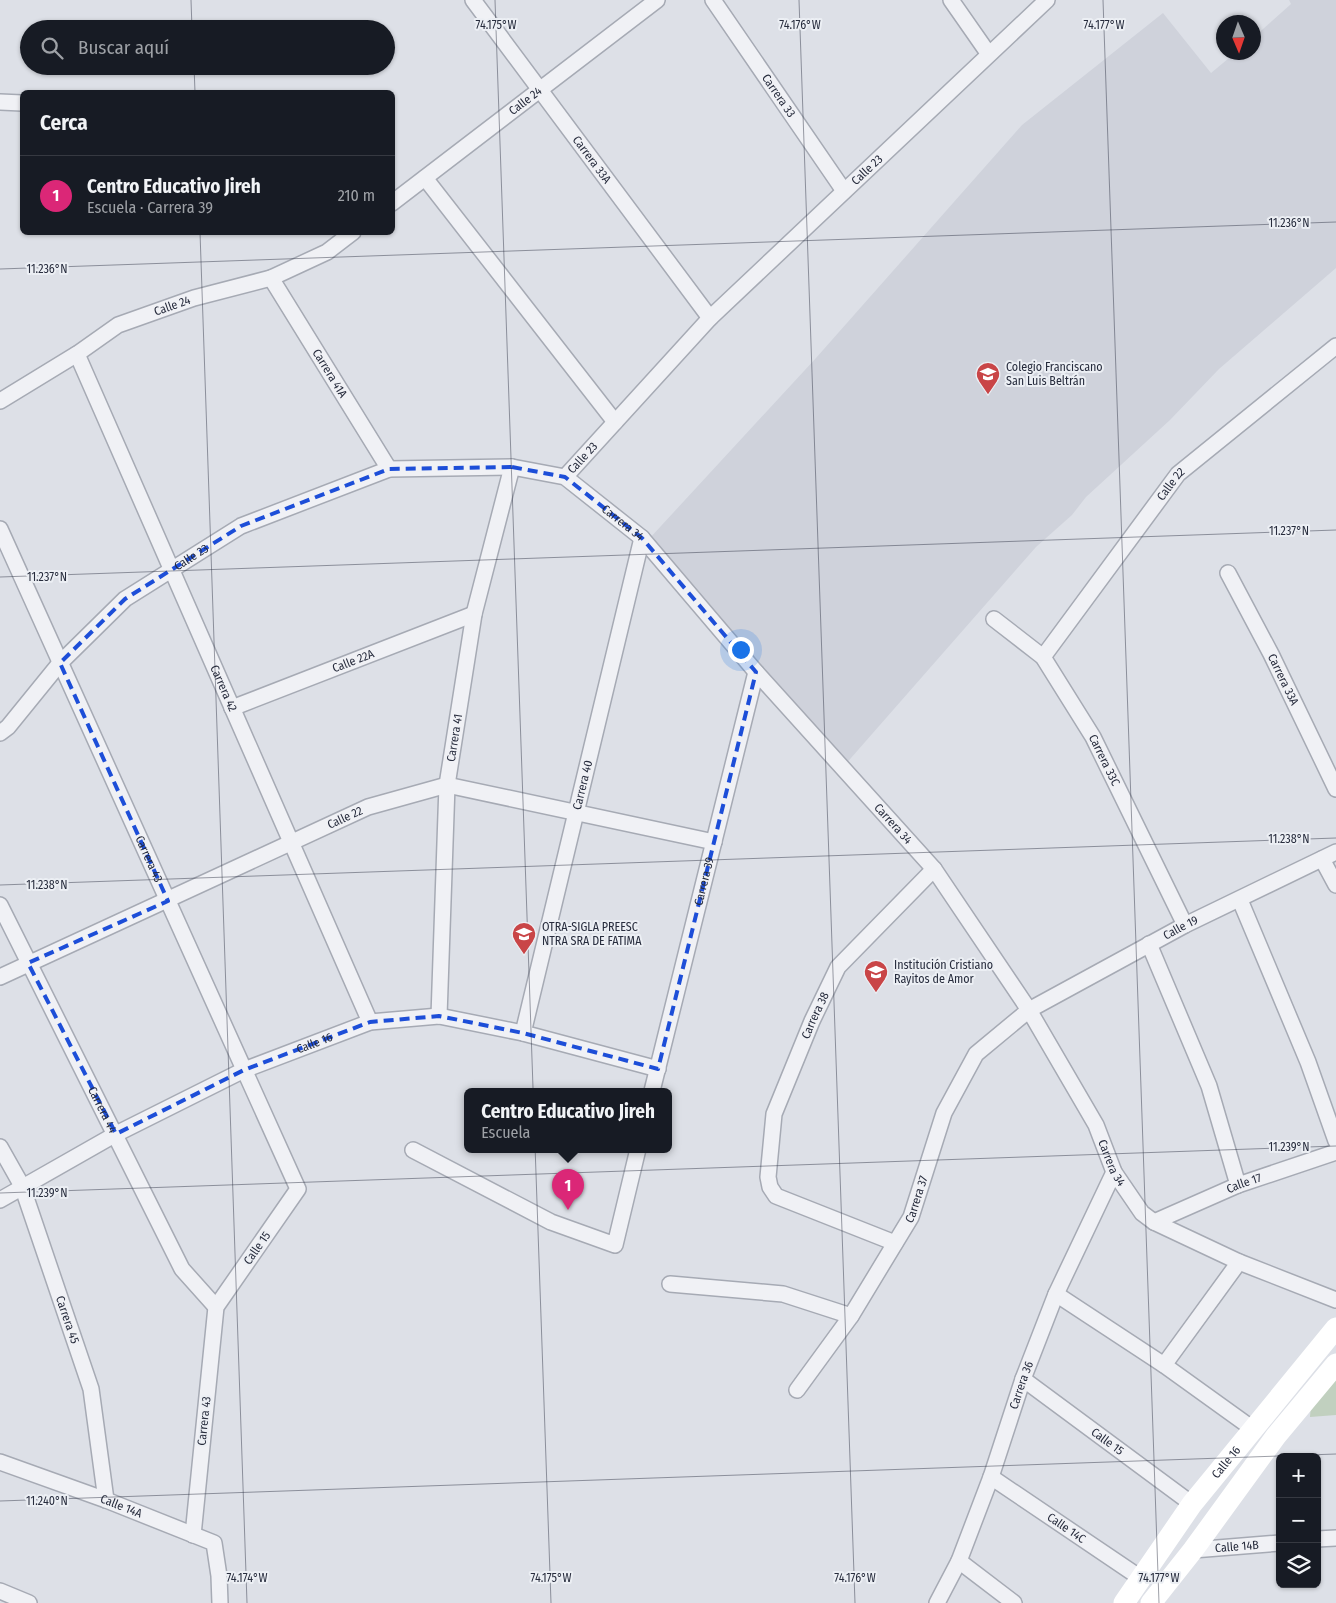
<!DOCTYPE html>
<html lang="es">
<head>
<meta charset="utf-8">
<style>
  body { margin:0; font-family:"Fira Sans Condensed",sans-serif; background:#20242c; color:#f1f3f6 }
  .controls { position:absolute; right:15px; bottom:15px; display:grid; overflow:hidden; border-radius:8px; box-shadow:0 1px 4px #0004 }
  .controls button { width:45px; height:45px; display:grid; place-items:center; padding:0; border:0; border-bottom:1px solid #363941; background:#171b24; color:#f1f3f6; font:25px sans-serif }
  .compass { position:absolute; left:1216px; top:15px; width:45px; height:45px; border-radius:50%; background:#171b24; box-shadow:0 1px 4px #0004; rotate:178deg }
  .you { position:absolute; left:740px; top:649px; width:18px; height:18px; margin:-12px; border:4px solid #fff; border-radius:50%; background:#1a73e8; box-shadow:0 0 0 8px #1a73e833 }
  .badge { display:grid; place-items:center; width:32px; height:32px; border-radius:50%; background:#db2777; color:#fff; font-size:16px; font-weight:700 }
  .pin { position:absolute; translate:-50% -41px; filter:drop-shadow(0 1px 2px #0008) }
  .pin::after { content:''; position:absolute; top:26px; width:18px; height:15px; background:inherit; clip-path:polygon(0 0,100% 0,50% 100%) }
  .popup { position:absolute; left:464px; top:1088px; width:208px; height:65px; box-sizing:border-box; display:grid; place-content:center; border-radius:8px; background:#171b24; filter:drop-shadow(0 1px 4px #0005); font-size:16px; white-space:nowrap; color:#9ea1a6 }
  .popup b { font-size:19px; color:#f1f3f6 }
  .popup::after { content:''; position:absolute; left:50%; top:100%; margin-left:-10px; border:10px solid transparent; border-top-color:#171b24 }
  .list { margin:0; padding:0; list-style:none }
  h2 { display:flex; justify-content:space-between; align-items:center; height:65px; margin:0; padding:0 20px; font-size:21px }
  h2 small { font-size:16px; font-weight:400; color:#9ea1a6 }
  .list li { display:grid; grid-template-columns:32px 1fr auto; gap:15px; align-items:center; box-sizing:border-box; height:80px; padding:0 20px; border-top:1px solid #363941 }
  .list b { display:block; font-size:19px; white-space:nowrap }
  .list p { margin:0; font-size:16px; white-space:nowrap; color:#9ea1a6 }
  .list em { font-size:16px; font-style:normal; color:#9ea1a6 }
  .icon { flex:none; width:28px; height:28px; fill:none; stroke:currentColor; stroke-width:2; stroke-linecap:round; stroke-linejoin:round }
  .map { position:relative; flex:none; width:1336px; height:1603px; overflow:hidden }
  .search { position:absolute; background:#171b24; box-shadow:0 1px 4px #0004; left:20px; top:20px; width:375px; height:55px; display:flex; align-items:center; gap:12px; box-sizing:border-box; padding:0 18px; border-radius:28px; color:#9ea1a6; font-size:19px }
  .panel { position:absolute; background:#171b24; box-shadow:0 1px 4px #0004; left:20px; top:90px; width:375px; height:145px; border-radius:8px }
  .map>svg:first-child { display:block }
  .built { fill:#cfd2db }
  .grass { fill:#c1d0bf }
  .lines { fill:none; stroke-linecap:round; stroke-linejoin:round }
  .street-casing { stroke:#a6aab4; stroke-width:18 }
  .street { stroke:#f0f1f5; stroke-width:15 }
  .secondary { stroke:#fff; stroke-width:21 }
  .marked { fill:none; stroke:#1d4ed8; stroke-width:4; stroke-dasharray:10 6; stroke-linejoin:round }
  .ticks { fill:none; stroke:#272c3d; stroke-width:1; stroke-opacity:0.45 }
  .labels { text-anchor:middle; stroke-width:4; stroke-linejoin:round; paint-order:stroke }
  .street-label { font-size:12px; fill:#272c3d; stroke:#eceff4 }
  .poi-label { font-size:12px; fill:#272c3d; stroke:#eceff4; text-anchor:start }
  .ticks-label { font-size:12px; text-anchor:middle; fill:#272c3d; stroke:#eceff4; stroke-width:4; stroke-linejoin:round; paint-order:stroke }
</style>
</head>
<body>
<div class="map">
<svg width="1336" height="1603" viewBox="0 0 1336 1603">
  <rect width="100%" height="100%" fill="#dde0e7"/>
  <!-- built -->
  <path class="built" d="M1289,0H1336V268L1219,369L1170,420L1086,497L1072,515L1036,547L844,766L649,539L816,358L1022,125L1163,13L1211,73L1235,53L1254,52V37L1291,4Z"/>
  <!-- grass -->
  <path class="grass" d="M1336,1377V1415L1310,1417L1311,1404Z"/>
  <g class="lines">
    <!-- street casing -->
    <g class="street-casing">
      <g id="street">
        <path id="s1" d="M473,0L710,318"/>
        <path id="s2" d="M713,0L844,191"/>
        <path d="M951,0L988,53"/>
        <path d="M0,102L22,103"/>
        <path d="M425,178L615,422"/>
        <path id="s3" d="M392,203L657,0"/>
        <path id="s4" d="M271,278L389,469"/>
        <path id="s5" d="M77,354L370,1022"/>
        <path id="s6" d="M0,401L77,354L118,325L194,298L271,278L327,252L353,232"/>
        <path id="s7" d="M565,477L710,318L1047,0"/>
        <path id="s8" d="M0,529L298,1189L216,1307L193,1535"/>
        <path id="s9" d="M1228,573L1271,654L1336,789"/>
        <path id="s10" d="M994,619L1043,657L1093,737L1185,925"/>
        <path id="s11" d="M1043,657L1178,474L1336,346"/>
        <path id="s12" d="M232,708L474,614"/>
        <path id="s13" d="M0,733L8,727L60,663L125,599L241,526L389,469L512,467L565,477L642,538L756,672L934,869L1029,1010L1096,1125L1114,1172L1142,1213L1154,1222L1239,1262L1336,1300"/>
        <path d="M1322,859L1336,885"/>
        <path d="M1240,900L1308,1062L1336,1141"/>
        <path id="s14" d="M0,905L182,1269L216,1307"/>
        <path d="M1149,944L1209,1086L1238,1185"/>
        <path id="s15" d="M0,977L368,807L447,785L714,842"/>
        <path id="s16" d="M439,1016L447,785L474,614L512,467"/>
        <path id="s17" d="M523,1033L642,538"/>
        <path id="s18" d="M652,1091L756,672"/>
        <path id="s19" d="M0,1147L22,1186L91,1389L106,1500"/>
        <path d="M413,1150L551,1222L615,1245L638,1149"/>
        <path id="s20" d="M0,1200L116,1134L244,1070L370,1022L439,1016L523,1033L658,1069"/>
        <path id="s21" d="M1154,1222L1238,1185L1336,1152"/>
        <path id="s22" d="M895,1243L776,1196L770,1187L768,1177L774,1114L812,1021L838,967L934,869"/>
        <path d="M670,1284L783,1294L851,1316"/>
        <path d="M1056,1294L1164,1365L1253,1429"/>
        <path d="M1164,1365L1239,1262"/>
        <path id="s23" d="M1023,1379L1192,1504"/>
        <path id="s24" d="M797,1390L851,1316L911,1217L944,1113L976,1054L1029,1010L1185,925L1336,852"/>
        <path id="s25" d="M0,1462L106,1500L214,1543L219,1576L220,1603"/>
        <path id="s26" d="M991,1477L1142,1579"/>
        <path d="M1317,1539L1336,1538"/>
        <path id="s27" d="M1193,1550L1280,1543"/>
        <path d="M959,1561L1014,1603"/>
        <path d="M0,1591L29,1603"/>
        <path id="s28" d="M937,1603L959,1561L991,1477L1023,1379L1056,1294L1114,1172"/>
      </g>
    </g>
    <!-- street -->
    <use href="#street" class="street"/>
    <!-- secondary -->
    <g class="secondary">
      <path id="s29" d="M1124,1603L1192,1504L1336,1328"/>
      <path d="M1151,1603L1193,1550L1276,1436L1336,1364"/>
    </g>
  </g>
  <!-- marked area -->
  <path class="marked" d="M512,467L565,477L642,538L756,672L658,1069L523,1033L439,1016L370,1022L244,1070L116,1134L28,963L168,901L60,663L125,599L241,526L389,469Z"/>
  <!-- ticks -->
  <path class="ticks" d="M191,0L192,29M495,0L551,1603M799,0L855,1603M1103,0L1159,1603M194,66L195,92M200,232L247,1603M0,269L1336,222M0,577L1336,530M0,885L1336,838M0,1193L1336,1146M0,1501L1336,1454"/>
  <!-- icons -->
  <defs>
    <g id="school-pin" transform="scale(1.25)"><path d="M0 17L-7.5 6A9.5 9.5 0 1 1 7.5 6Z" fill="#c94547" stroke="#eceff4"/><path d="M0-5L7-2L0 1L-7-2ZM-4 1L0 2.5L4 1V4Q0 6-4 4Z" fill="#fff"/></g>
  </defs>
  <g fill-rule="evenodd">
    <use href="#school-pin" x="988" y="374"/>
    <use href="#school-pin" x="524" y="934"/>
    <use href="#school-pin" x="876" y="972"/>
  </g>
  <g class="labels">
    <!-- street labels -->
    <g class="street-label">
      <text dy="4" stroke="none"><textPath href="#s2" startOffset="116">Carrera 33</textPath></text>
      <text dy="4" stroke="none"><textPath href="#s3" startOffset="168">Calle 24</textPath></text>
      <text dy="4" stroke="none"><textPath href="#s1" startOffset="199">Carrera 33A</textPath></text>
      <text dy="4" stroke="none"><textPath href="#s7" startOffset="431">Calle 23</textPath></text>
      <text dy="4" stroke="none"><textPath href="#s6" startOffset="198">Calle 24</textPath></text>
      <text dy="4" stroke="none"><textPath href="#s4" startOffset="112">Carrera 41A</textPath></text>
      <text dy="4" stroke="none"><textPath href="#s7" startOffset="26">Calle 23</textPath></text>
      <text dy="4" stroke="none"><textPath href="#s11" startOffset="215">Calle 22</textPath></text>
      <text dy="4" stroke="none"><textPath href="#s13" startOffset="730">Carrera 34</textPath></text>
      <text dy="4" stroke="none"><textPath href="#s13" startOffset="262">Calle 23</textPath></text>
      <text dy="4" stroke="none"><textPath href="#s12" startOffset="130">Calle 22A</textPath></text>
      <text dy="4" stroke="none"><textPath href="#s9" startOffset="120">Carrera 33A</textPath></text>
      <text dy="4" stroke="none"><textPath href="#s5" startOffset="365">Carrera 42</textPath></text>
      <text dy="4" stroke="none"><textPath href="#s16" startOffset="279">Carrera 41</textPath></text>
      <text dy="4" stroke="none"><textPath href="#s10" startOffset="182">Carrera 33C</textPath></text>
      <text dy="4" stroke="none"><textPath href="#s17" startOffset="255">Carrera 40</textPath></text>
      <text dy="4" stroke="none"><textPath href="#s15" startOffset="380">Calle 22</textPath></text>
      <text dy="4" stroke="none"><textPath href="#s13" startOffset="1135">Carrera 34</textPath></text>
      <text dy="4" stroke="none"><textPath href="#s8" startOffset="362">Carrera 43</textPath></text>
      <text dy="4" stroke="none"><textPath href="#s18" startOffset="216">Carrera 39</textPath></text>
      <text dy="4" stroke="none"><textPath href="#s24" startOffset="625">Calle 19</textPath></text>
      <text dy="4" stroke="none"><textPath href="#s22" startOffset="319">Carrera 38</textPath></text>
      <text dy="4" stroke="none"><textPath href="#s20" startOffset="352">Calle 16</textPath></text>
      <text dy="4" stroke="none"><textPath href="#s14" startOffset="229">Carrera 44</textPath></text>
      <text dy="4" stroke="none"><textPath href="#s13" startOffset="1540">Carrera 34</textPath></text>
      <text dy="4" stroke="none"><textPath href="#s21" startOffset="98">Calle 17</textPath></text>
      <text dy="4" stroke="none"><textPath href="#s24" startOffset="226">Carrera 37</textPath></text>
      <text transform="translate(257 1248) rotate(-55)" y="4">Calle 15</text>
      <text dy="4" stroke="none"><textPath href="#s19" startOffset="186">Carrera 45</textPath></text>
      <text dy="4" stroke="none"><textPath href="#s28" startOffset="234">Carrera 36</textPath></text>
      <text transform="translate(204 1421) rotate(-84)" y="4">Carrera 43</text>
      <text dy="4" stroke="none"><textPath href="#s23" startOffset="105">Calle 15</textPath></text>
      <text dy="4" stroke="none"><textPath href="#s29" startOffset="174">Calle 16</textPath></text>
      <text dy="4" stroke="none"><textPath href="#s25" startOffset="129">Calle 14A</textPath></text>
      <text dy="4" stroke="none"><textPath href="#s26" startOffset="91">Calle 14C</textPath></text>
      <text dy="4" stroke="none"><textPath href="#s27" startOffset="44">Calle 14B</textPath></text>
    </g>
    <!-- poi labels -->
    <g class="poi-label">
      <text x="1006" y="371">Colegio Franciscano<tspan x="1006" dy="14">San Luis Beltrán</tspan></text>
      <text x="542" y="931">OTRA-SIGLA PREESC<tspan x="542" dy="14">NTRA SRA DE FATIMA</tspan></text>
      <text x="894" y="969">Institución Cristiano<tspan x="894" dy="14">Rayitos de Amor</tspan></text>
    </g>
  </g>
  <g class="ticks-label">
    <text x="496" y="29">74.175°W</text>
    <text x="800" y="29">74.176°W</text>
    <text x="1104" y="29">74.177°W</text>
    <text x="1289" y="227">11.236°N</text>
    <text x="47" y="273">11.236°N</text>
    <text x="1289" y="535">11.237°N</text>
    <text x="47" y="581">11.237°N</text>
    <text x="1289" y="843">11.238°N</text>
    <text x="47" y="889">11.238°N</text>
    <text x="1289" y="1151">11.239°N</text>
    <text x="47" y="1197">11.239°N</text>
    <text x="47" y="1505">11.240°N</text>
    <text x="247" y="1582">74.174°W</text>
    <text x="551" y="1582">74.175°W</text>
    <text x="855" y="1582">74.176°W</text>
    <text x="1159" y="1582">74.177°W</text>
  </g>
</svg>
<div class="controls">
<button>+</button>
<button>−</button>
<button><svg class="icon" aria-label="layers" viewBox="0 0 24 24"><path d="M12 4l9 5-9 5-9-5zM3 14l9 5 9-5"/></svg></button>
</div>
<svg class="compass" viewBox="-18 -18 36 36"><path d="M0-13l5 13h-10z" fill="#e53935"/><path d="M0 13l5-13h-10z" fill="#9ea1a6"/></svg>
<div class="you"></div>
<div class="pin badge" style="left:568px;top:1210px">1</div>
<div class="popup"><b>Centro Educativo Jireh</b>Escuela</div>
<div class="search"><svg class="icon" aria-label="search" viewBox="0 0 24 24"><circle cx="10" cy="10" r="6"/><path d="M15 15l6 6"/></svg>Buscar aquí</div>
<section class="panel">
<h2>Cerca<small></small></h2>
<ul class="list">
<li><span class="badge">1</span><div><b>Centro Educativo Jireh</b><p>Escuela · Carrera 39</p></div><em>210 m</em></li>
</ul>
</section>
</div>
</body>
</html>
